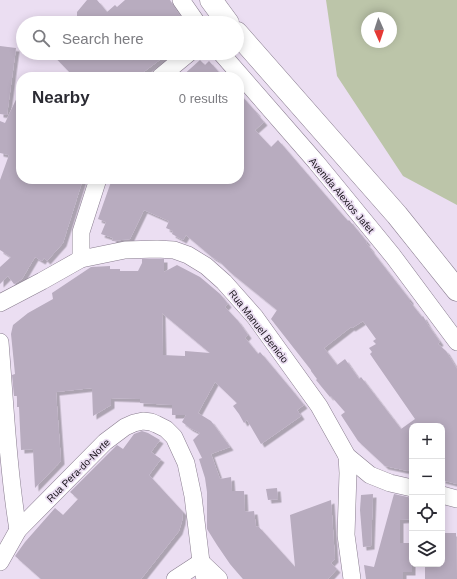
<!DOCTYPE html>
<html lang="en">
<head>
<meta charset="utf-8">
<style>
  body { margin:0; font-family:Helvetica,sans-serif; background:#f7f7f7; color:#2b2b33 }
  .controls { position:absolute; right:12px; bottom:12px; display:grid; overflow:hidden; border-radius:8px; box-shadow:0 2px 10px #0003 }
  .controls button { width:36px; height:36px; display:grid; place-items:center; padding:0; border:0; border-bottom:1px solid #e1e1e2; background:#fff; color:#2b2b33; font:20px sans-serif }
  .compass { position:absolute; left:361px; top:12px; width:36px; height:36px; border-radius:50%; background:#fff; box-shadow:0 2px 10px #0003; rotate:177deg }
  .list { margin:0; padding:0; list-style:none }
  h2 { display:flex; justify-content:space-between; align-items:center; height:52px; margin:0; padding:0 16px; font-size:17px }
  h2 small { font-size:13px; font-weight:400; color:#7c7c81 }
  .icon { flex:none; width:22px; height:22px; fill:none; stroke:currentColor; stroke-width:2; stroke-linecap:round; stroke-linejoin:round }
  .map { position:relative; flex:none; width:457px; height:579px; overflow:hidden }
  .search { position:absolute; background:#fff; box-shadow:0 2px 10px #0003; left:16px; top:16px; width:228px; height:44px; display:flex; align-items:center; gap:10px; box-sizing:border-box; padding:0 14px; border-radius:22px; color:#7c7c81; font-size:15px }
  .panel { position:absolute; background:#fff; box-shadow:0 2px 10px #0003; left:16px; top:72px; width:228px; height:112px; border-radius:16px }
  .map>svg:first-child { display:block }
  .green { fill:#bcc5a9; fill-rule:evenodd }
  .building { fill:#b8acbf; fill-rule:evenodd; filter:url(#shadow) }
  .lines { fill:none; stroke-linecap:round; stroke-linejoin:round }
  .minor-casing { stroke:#897d8f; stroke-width:18 }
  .major-casing { stroke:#897d8f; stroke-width:23 }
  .minor { stroke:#fff; stroke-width:17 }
  .major { stroke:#fff; stroke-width:22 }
  .labels { text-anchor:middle; stroke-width:3.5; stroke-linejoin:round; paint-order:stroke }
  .street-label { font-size:10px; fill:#18131a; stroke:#ebdef2 }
</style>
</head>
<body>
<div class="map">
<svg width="457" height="579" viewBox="0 0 457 579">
  <defs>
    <filter id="shadow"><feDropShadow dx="3.5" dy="3.5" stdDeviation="0" flood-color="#0004"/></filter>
  </defs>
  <rect width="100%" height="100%" fill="#ebdef2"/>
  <!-- green -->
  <path class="green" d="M326,0H457V205L403,176L337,76ZM367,18H391V42H367Z"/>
  <!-- building -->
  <g class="building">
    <path d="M87,0H97L107,12L115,5L117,7L125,0H170L185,23H83L77,16V12Z"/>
    <path d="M0,46L16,48L7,115L0,114Z"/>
    <path d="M51,53H169L137,77H74Z"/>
    <path d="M200,60L205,65L209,61L223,77H181Z"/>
    <path d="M21,89V179H83L63,243L47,261L44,258L42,261L35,257L22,279L14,284L8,276L0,284V267L11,257L0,250V180L9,155L0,153V121L5,123Z"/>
    <path d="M239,93L257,113V114L264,122L255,130L271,147L278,140L339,211L348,221L349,220L367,242L366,243L371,249V250L410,300V302L422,317L423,316L428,325L440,342L438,344L446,351L457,369V484L442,480V426H412V468L408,471L385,466L358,441L341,415L345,412L331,396L330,397L316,380L317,379L311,371V370L271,319L277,310L230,272L219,261L212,257L186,235L183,240L172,234L173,231L166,228L169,221L144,210L130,239L112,241L113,238L101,234L106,222L98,219L112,179H239ZM363,321L376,339L373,341L376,344L369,348L372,352L370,354L415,419L401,429L361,377L359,379L345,359L337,365L324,348L351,327L352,328Z"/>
    <path d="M142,259H164V272L177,265L200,277L220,294L228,304L225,307L238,321L248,335L245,338L258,354L260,352L291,389L304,405L297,410L301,416L261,444L247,420L244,423L239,414L233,406L237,403L215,382L198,413L211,421L230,447L211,454L220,479L231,477L232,491H244L245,512L254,511L256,527L258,526L295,567L290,515L331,500L335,559L331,563L337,569L328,579H243L230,564L217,545L207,529V492L205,478L199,459L202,458L193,440L200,433L190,428L182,422L186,415H172V405L140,403V399L111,398V405L93,416L92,388L56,392L61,461L35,488L33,449L21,450L19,407H17V396H14L12,375L15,374L11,334L13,325L28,313L53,299L52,293L91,267L110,266V269H120V271H138L142,263ZM162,313L210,353L185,351V356L163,355Z"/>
    <path d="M142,431L148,433L160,440L151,452L161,459L149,475L183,512L182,521L179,531L141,579H41L15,556L25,542L55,508L63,515L78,499L70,492L117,445L123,449L134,434Z"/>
    <path d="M277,488L278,499L268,500L266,489Z"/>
    <path d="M373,494L371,546L363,547L360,510L361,495Z"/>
    <path d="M394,494L412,498V508H411V519L400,520V543H412V572H403V579H366L364,565L374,567Z"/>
    <path d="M442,533H456L457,579H425V564H442Z"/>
  </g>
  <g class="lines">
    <!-- minor casing -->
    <g class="minor-casing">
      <g id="minor">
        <path d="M181,0L197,23"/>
        <path d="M221,53L316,162L393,256L457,342"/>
        <path d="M160,77L189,53"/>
        <path d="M81,259V232L98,179"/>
        <path d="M0,303L42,281L81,259L125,250L157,249L174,250L188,255L206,266L224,282L255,317L319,406L347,456L370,475L390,483L412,488"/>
        <path d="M0,342C5,404 8,468 18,530"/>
        <path d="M347,456L348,473L346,535L352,579"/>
        <path d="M442,495L457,499"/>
        <path d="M0,562L18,530L105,442L125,427L134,423L143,421L151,422L156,424L166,429L174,437L186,463L193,496L201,562L205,579"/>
        <path d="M175,579L201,562L219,579"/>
      </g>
    </g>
    <!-- major casing -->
    <g class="major-casing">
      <g id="major">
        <path d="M211,0L228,23"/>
        <path d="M237,33L397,215L457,290"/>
      </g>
    </g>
    <!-- minor -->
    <use href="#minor" class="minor"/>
    <!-- major -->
    <use href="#major" class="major"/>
  </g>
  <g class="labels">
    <!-- street labels -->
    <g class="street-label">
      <text transform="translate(342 195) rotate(50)" y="4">Avenida Alexios Jafet</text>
      <text transform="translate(259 326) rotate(52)" y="4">Rua Manuel Benicio</text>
      <text transform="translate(78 470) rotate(-45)" y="4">Rua Pera-do-Norte</text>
    </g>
  </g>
</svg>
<div class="controls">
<button>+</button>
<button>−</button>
<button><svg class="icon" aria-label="locate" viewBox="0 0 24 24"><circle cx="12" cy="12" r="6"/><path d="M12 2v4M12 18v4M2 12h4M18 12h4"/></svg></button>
<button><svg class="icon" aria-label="layers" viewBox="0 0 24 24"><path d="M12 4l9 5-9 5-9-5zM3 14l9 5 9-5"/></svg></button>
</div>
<svg class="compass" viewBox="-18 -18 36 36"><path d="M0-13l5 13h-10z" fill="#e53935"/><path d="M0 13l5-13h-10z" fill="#7c7c81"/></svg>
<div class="search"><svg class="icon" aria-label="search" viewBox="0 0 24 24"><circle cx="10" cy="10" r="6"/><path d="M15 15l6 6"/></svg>Search here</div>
<section class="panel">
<h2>Nearby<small>0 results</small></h2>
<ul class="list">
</ul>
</section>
</div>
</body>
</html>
